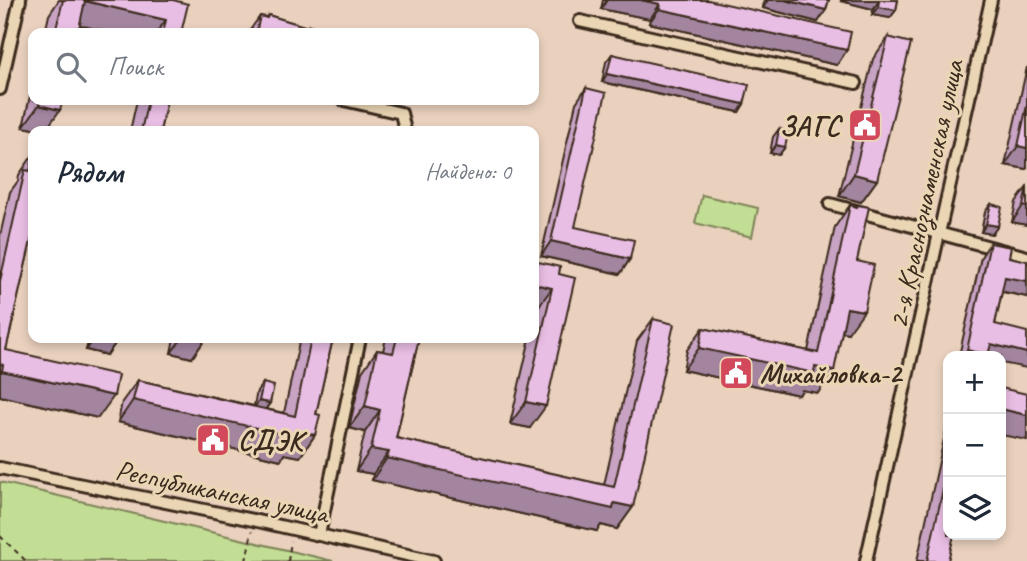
<!DOCTYPE html>
<html lang="ru">
<head>
<meta charset="utf-8">
<style>
  body { margin:0; font-family:Caveat,sans-serif; background:#f6f6f7; color:#1f2937 }
  .controls { position:absolute; right:21px; bottom:21px; display:grid; overflow:hidden; border-radius:14px; box-shadow:0 4px 10px #0003 }
  .controls button { width:63px; height:63px; display:grid; place-items:center; padding:0; border:0; border-bottom:2px solid #e0e1e3; background:#fff; color:#1f2937; font:35px sans-serif }
  .list { margin:0; padding:0; list-style:none }
  h2 { display:flex; justify-content:space-between; align-items:center; height:91px; margin:0; padding:0 28px; font-size:30px }
  h2 small { font-size:23px; font-weight:400; color:#747a83 }
  .icon { flex:none; width:38px; height:38px; fill:none; stroke:currentColor; stroke-width:2; stroke-linecap:round; stroke-linejoin:round }
  .map { position:relative; flex:none; width:1027px; height:561px; overflow:hidden }
  .search { position:absolute; background:#fff; box-shadow:0 4px 10px #0003; left:28px; top:28px; width:511px; height:77px; display:flex; align-items:center; gap:18px; box-sizing:border-box; padding:0 24px; border-radius:14px; color:#747a83; font-size:26px }
  .panel { position:absolute; background:#fff; box-shadow:0 4px 10px #0003; left:28px; top:126px; width:511px; height:217px; border-radius:14px }
  .map>svg:first-child { display:block }
  .green { fill:#c2dd94; stroke:#7e8459; stroke-width:2 }
  .lines { fill:none; stroke-linecap:round; stroke-linejoin:round }
  .minor-casing { stroke:#3b2a1e; stroke-width:16 }
  .path { stroke:#3b2a1e; stroke-width:2; stroke-dasharray:5 5; stroke-linecap:butt }
  .minor { stroke:#ead6b4; stroke-width:10 }
  .wall { fill:#c8a3c4; stroke:#3b2a1e; stroke-width:2 }
  .shaded-wall { fill:#a385a0; stroke:#3b2a1e; stroke-width:2 }
  .building { fill:#e9bee4; stroke:#3b2a1e; stroke-width:2 }
  .labels { text-anchor:middle; stroke-width:6; stroke-linejoin:round; paint-order:stroke }
  .poi-label { font-size:28px; font-weight:bold; fill:#3b2a1e; stroke:#ead6b4; text-anchor:start }
  .street-label { font-size:28px; fill:#3b2a1e; stroke:#ead6b4 }
</style>
</head>
<body>
<div class="map">
<svg width="1027" height="561" viewBox="0 0 1027 561">
  <rect width="100%" height="100%" fill="#ead1be"/>
  <filter id="ink" filterUnits="userSpaceOnUse"><feTurbulence type="fractalNoise" baseFrequency=".0143" numOctaves="2"/><feDisplacementMap in="SourceGraphic" scale="14" xChannelSelector="R" yChannelSelector="G"/><feConvolveMatrix kernelMatrix="1 2 1 2 8 2 1 2 1" color-interpolation-filters="sRGB"/></filter>
  <g filter="url(#ink)">
    <!-- green -->
    <g class="green">
      <path d="M702,195L758,208L752,237L695,223Z"/>
      <path d="M0,482L333,561H0Z"/>
    </g>
    <g class="lines">
      <!-- minor casing -->
      <g class="minor-casing">
        <g id="minor">
          <path d="M580,21L856,83"/>
          <path d="M0,89L20,0"/>
          <path d="M344,100L401,113L405,131"/>
          <path d="M830,204L1027,257"/>
          <path d="M0,468L253,520L434,561"/>
          <path d="M319,535L360,338"/>
          <path d="M866,561L991,0"/>
        </g>
      </g>
      <!-- path -->
      <g class="path">
        <path d="M0,536L26,561"/>
        <path d="M246,561L252,531"/>
        <path d="M288,561L291,541"/>
      </g>
      <!-- minor -->
      <use href="#minor" class="minor"/>
    </g>
    <!-- wall -->
    <g class="wall">
      <path d="M59,0H173L181,33H114L80,25L78,33H45L49,15Z"/>
      <path d="M603,0H708L837,65L649,23L650,19L601,9Z"/>
      <path d="M764,0H829L818,22L763,8Z"/>
      <path d="M841,0H898L896,10L890,18L872,15L873,9L841,1Z"/>
      <path d="M268,15L307,27L309,25L339,33H248L260,16L266,17Z"/>
      <path d="M888,37L877,180L861,202L839,196L873,59Z"/>
      <path d="M612,54L744,104L739,112L602,82L606,62Z"/>
      <path d="M1027,67V168L1026,169L1005,165Z"/>
      <path d="M33,83V100H63L45,131L23,127Z"/>
      <path d="M586,88L575,227L630,259L620,274L541,256L576,103Z"/>
      <path d="M137,100H167L160,131H130Z"/>
      <path d="M779,129L785,147L779,155L770,153L773,137Z"/>
      <path d="M33,155V232L6,350L98,418L0,396V236L10,192L18,181L19,175Z"/>
      <path d="M1027,187V225L1012,222L1016,202Z"/>
      <path d="M991,204L998,226L992,234L981,232L985,212Z"/>
      <path d="M850,205L857,207L858,205L857,261L848,333L842,332L818,393L802,390L799,395L683,370L687,350L703,328L808,351L835,227Z"/>
      <path d="M990,243L1009,257L1027,261V297L1002,292L995,324L1001,356H959L981,257Z"/>
      <path d="M560,267L530,428L510,424L530,338H534V320L536,310Z"/>
      <path d="M653,319L633,507L617,529L601,525L597,531L372,480L373,474L356,471L365,432L349,428L362,372L377,350L383,351L386,338H419L396,438L604,485L637,341Z"/>
      <path d="M89,338H119L107,355L86,350Z"/>
      <path d="M174,338H206L192,358L171,353Z"/>
      <path d="M300,338H333L316,414L315,435L300,457L284,454L281,460L118,422L122,402L138,380L254,406L257,391L263,383L270,403L266,409L284,413Z"/>
      <path d="M948,421V561H917Z"/>
    </g>
    <!-- shaded-wall -->
    <g class="shaded-wall">
      <path d="M607,0H641L660,4L650,19L601,9Z"/>
      <path d="M768,0H785L826,10L818,22L763,8Z"/>
      <path d="M842,0H875L879,1L873,9L841,1Z"/>
      <path d="M85,1L166,20L156,33H114L70,23Z"/>
      <path d="M878,7L896,10L890,18L872,15Z"/>
      <path d="M659,9L847,50L837,65L649,23Z"/>
      <path d="M607,74L744,104L739,112L602,82Z"/>
      <path d="M39,105L60,110L45,131L23,127Z"/>
      <path d="M776,145L785,147L779,155L770,153Z"/>
      <path d="M1018,146L1027,148V168L1026,169L1005,165Z"/>
      <path d="M854,174L877,180L861,202L839,196Z"/>
      <path d="M1023,206L1027,207V225L1012,222Z"/>
      <path d="M986,224L998,226L992,234L981,232Z"/>
      <path d="M551,241L630,259L620,274L541,256Z"/>
      <path d="M1005,277L1027,281V297L996,290Z"/>
      <path d="M534,284L552,288L536,310L534,309Z"/>
      <path d="M847,308L864,311L848,333L832,330Z"/>
      <path d="M95,338H119L107,355L86,350Z"/>
      <path d="M182,338H206L192,358L171,353Z"/>
      <path d="M991,344L1027,353V368L1001,363V356H963L967,350Z"/>
      <path d="M699,348L815,367L834,371L818,393L802,390L799,395L683,370Z"/>
      <path d="M2,371L114,396L98,418L0,396V373Z"/>
      <path d="M133,400L297,431L315,435L300,457L284,454L281,460L118,422Z"/>
      <path d="M259,401L270,403L264,411L253,409Z"/>
      <path d="M526,402L546,406L530,428L510,424Z"/>
      <path d="M365,406L380,410L365,432L349,428Z"/>
      <path d="M1001,409L1027,415V440L1001,435Z"/>
      <path d="M371,449L389,452L373,474L356,471Z"/>
      <path d="M387,458L614,503L633,507L617,529L601,525L597,531L372,480Z"/>
    </g>
    <!-- building -->
    <g class="building">
      <path d="M63,0H173L188,4L181,33H163L166,20L85,1L78,33H55Z"/>
      <path d="M641,0H708L851,32L847,50L659,9L660,4Z"/>
      <path d="M785,0H829L826,10Z"/>
      <path d="M875,0H898L896,10L878,7L879,1Z"/>
      <path d="M268,15L308,27L309,25L333,30L332,32L339,33H256L260,16L267,18Z"/>
      <path d="M888,37L911,43L877,180L854,174Z"/>
      <path d="M612,54L749,85L744,104L607,74Z"/>
      <path d="M586,88L606,93L575,227L634,240L630,259L551,241Z"/>
      <path d="M40,100H63L60,110L39,105Z"/>
      <path d="M148,100H167L160,131H141Z"/>
      <path d="M1027,105V148L1018,146Z"/>
      <path d="M779,129L789,131L785,147L776,145Z"/>
      <path d="M33,158V232L6,350L118,375L114,396L2,371L3,365L0,364V281L25,170L30,171Z"/>
      <path d="M1027,187V207L1023,206Z"/>
      <path d="M991,204L1002,207L998,226L986,224Z"/>
      <path d="M850,205L857,207L858,205L869,207L857,261L874,265L864,311L847,308L834,371L815,367L814,373L699,348L703,328L818,353Z"/>
      <path d="M990,243L1011,247L1009,257L1027,261V281L1005,277L995,324L1027,332V353L991,344L988,355L967,350Z"/>
      <path d="M534,261L560,267L559,274L575,278L546,406L526,402L552,288L534,284Z"/>
      <path d="M653,319L674,324L633,507L614,503L613,509L387,458L389,452L371,449L380,410L365,406L377,350L393,353L397,338H419L396,438L614,487Z"/>
      <path d="M311,338H333L316,414L320,415L315,435L297,431L296,437L133,400L138,380L295,416Z"/>
      <path d="M263,383L274,386L270,403L259,401Z"/>
      <path d="M1001,388L1027,394V415L1001,409Z"/>
      <path d="M948,467V535H954L948,561H927Z"/>
    </g>
  </g>
  <!-- icons -->
  <defs>
    <g id="civic-square" transform="scale(1.75)"><rect x="-9" y="-9" width="18" height="18" rx="4" fill="#d1495b" stroke="#ead6b4"/><path d="M-.6-6.5H3V-4.5H.6V-3L4-1V1h2V6H-6V1h2V-1L-.6-3ZM-1.2 2.5V6h2.4V2.5Z" fill="#fff"/></g>
  </defs>
  <g fill-rule="evenodd">
    <use href="#civic-square" x="865" y="125"/>
    <use href="#civic-square" x="736" y="373"/>
    <use href="#civic-square" x="213" y="440"/>
  </g>
  <g class="labels">
    <!-- poi labels -->
    <g class="poi-label">
      <text x="840" y="135" text-anchor="end">ЗАГС</text>
      <text x="760" y="383">Михайловка-2</text>
      <text x="238" y="450">СДЭК</text>
    </g>
    <!-- street labels -->
    <g class="street-label">
      <text transform="translate(925 194) rotate(-78)" y="10">2-я Краснознаменская улица</text>
      <text transform="translate(222 491) rotate(12)" y="10">Республиканская улица</text>
    </g>
  </g>
</svg>
<div class="controls">
<button>+</button>
<button>−</button>
<button><svg class="icon" aria-label="layers" viewBox="0 0 24 24"><path d="M12 4l9 5-9 5-9-5zM3 14l9 5 9-5"/></svg></button>
</div>
<div class="search"><svg class="icon" aria-label="search" viewBox="0 0 24 24"><circle cx="10" cy="10" r="6"/><path d="M15 15l6 6"/></svg>Поиск</div>
<section class="panel">
<h2>Рядом<small>Найдено: 0</small></h2>
<ul class="list">
</ul>
</section>
</div>
</body>
</html>
